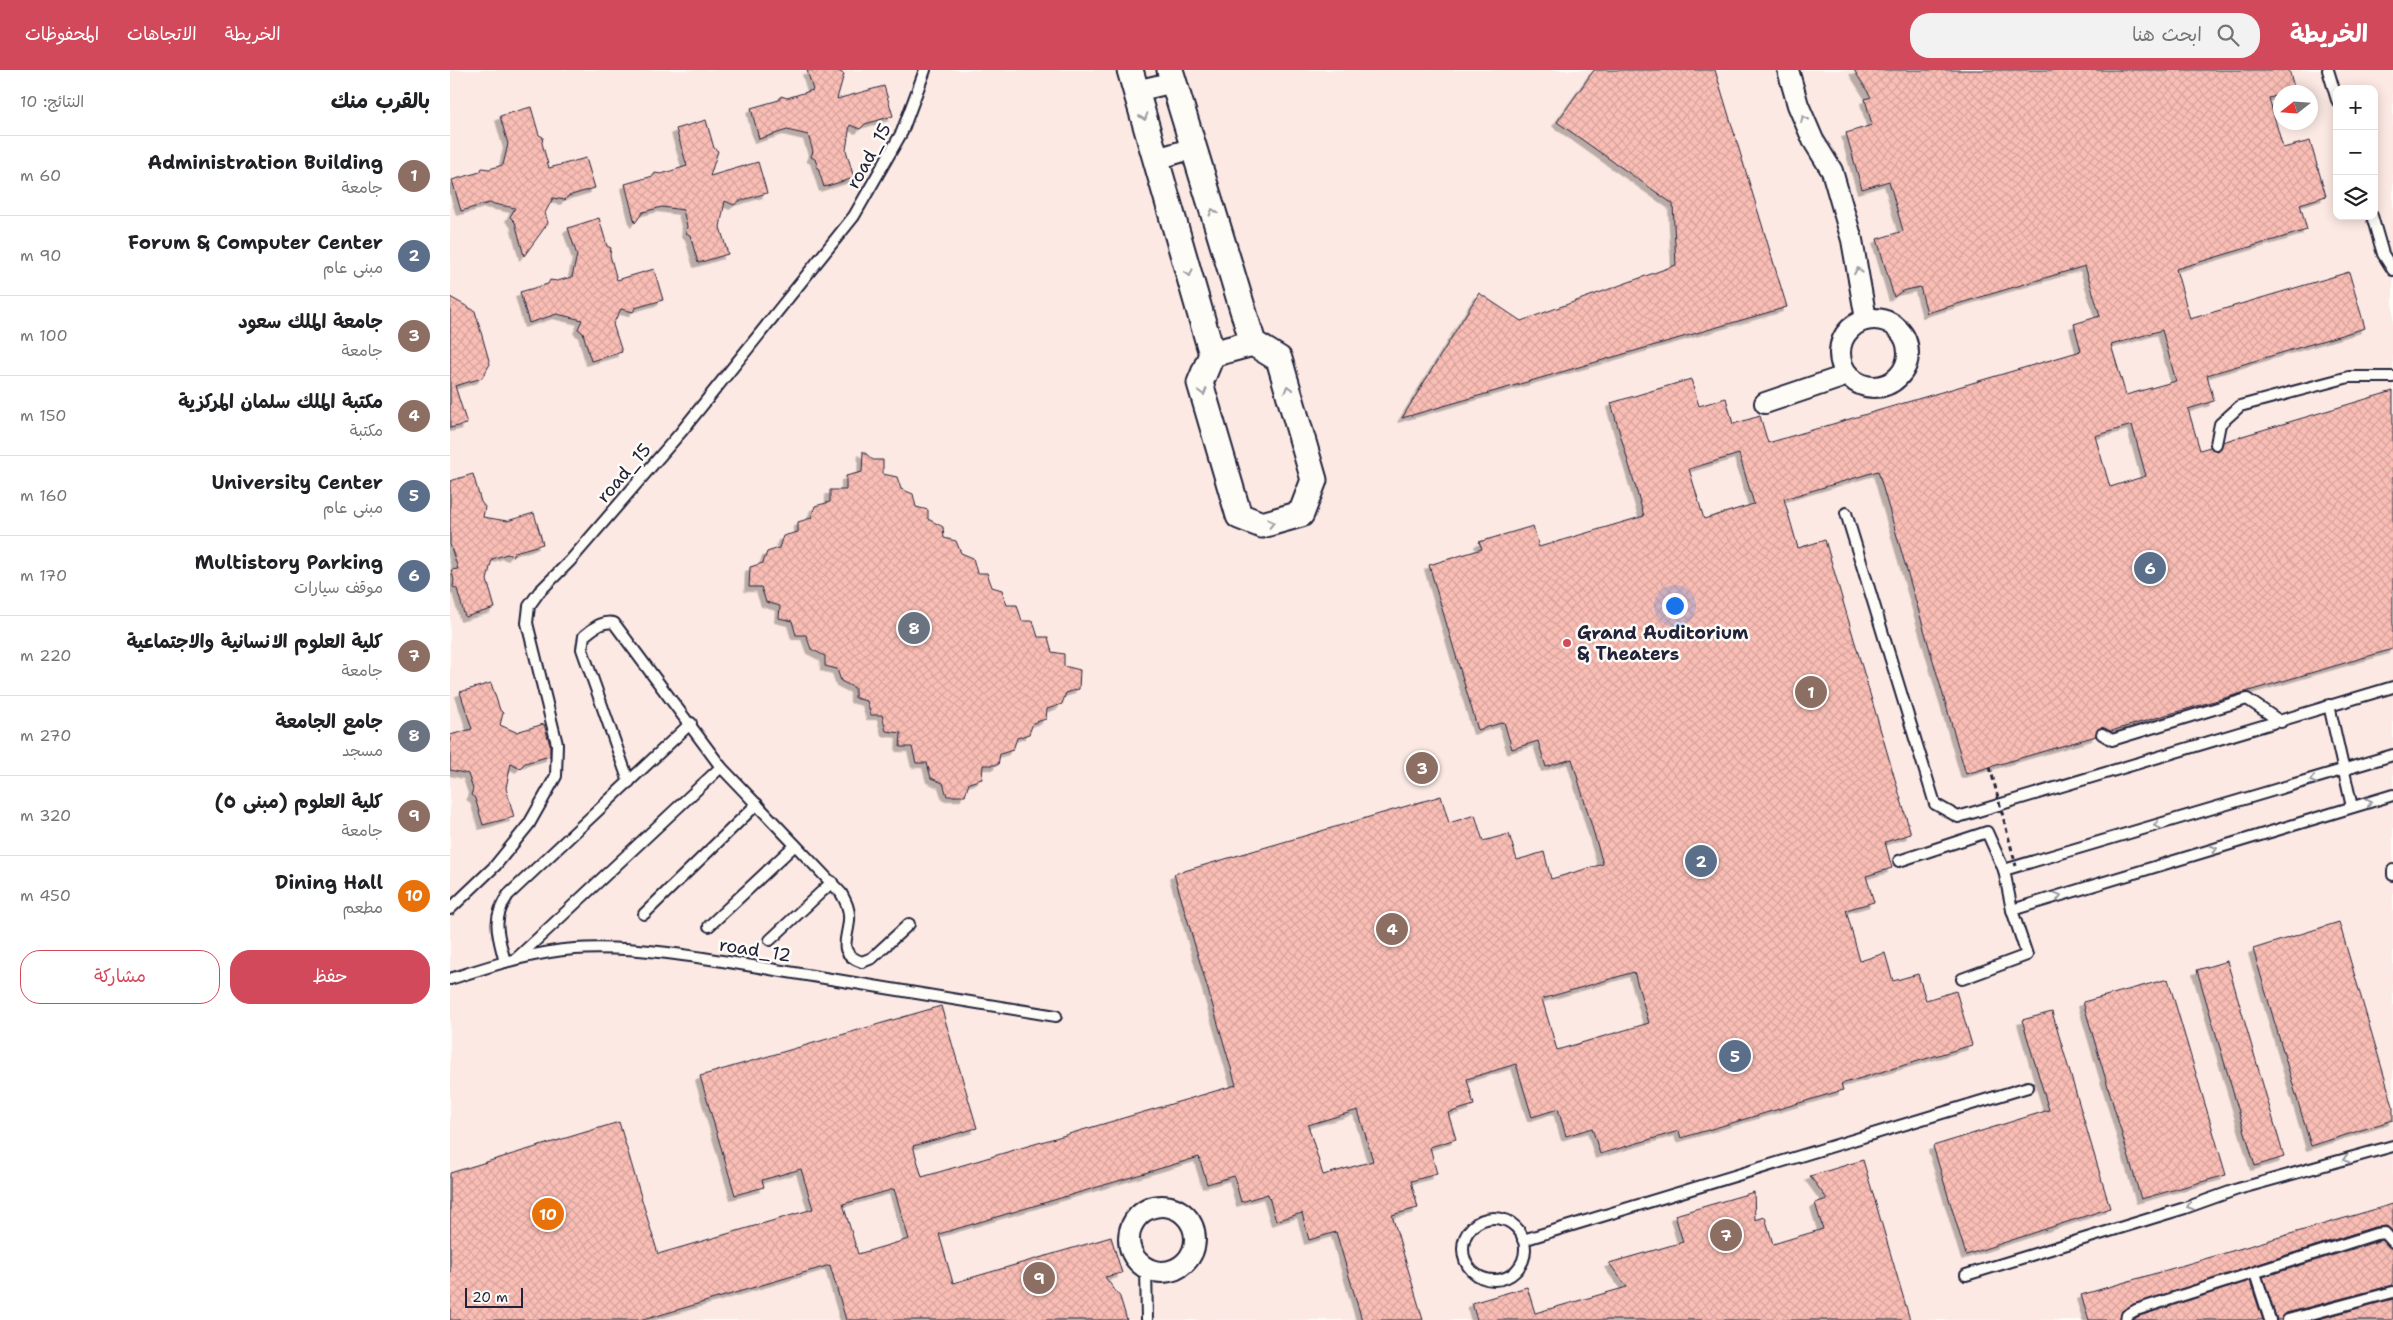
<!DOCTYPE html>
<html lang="ar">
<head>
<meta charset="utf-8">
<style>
  body { margin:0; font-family:"Shantell Sans","Playpen Sans Arabic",sans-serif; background:#f2f2f2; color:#202124; direction:rtl }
  .controls { position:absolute; right:15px; top:15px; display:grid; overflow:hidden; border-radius:10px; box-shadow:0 2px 12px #0003 }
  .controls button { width:45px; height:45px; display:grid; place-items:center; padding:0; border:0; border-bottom:1px solid #e0e0e0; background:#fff; color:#202124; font:25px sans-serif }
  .compass { position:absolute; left:1823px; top:15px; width:45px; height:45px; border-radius:50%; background:#fff; box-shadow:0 2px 12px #0003; rotate:253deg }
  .scale { position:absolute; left:15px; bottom:12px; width:58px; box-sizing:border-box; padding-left:5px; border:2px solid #22223b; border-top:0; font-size:14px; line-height:18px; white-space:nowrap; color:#22223b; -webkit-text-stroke:4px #fdfcf7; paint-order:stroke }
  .you { position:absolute; left:1224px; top:535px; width:18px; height:18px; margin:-12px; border:4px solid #fff; border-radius:50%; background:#1a73e8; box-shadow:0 0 0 8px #1a73e833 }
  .badge { display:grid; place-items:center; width:32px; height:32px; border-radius:50%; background:#d1495b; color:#fff; font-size:16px; font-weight:700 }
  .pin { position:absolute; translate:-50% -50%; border:2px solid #fff; box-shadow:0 1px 5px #0006 }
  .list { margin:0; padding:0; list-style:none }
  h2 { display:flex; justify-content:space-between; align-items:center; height:65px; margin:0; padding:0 20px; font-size:21px }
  h2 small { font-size:16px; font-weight:400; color:#757577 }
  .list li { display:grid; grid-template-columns:32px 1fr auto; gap:15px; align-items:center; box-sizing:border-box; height:80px; padding:0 20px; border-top:1px solid #e0e0e0 }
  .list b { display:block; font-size:19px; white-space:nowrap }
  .list p { margin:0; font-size:16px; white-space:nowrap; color:#757577 }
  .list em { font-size:16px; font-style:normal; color:#757577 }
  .actions { display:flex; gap:10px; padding:15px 20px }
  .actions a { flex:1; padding:11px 0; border:1px solid #d1495b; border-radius:20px; text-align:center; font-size:18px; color:#d1495b }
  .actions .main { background:#d1495b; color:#fff }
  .icon { flex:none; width:28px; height:28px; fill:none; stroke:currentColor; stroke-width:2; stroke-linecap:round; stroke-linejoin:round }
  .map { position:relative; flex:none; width:1943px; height:1250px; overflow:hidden; direction:ltr }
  header { display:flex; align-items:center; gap:30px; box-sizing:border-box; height:70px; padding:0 25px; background:#d1495b; color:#fff }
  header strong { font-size:24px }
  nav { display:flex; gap:28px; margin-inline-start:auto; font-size:18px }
  .search { width:350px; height:45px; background:#f2f2f2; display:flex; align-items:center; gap:12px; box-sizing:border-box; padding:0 18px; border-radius:20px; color:#757577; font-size:19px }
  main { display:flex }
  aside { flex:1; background:#fff }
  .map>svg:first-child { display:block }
  .built { fill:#fce9e3; fill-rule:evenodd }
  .building { fill:url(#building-cross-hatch); stroke:#22223b; fill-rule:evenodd; filter:url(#shadow) }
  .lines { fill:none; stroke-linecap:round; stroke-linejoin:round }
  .service-casing { stroke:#22223b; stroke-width:14 }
  .minor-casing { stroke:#22223b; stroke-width:24 }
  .tertiary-casing { stroke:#22223b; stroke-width:29 }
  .service { stroke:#fdfcf7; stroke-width:10 }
  .minor { stroke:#fdfcf7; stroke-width:20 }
  .tertiary { stroke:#fdfcf7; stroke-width:25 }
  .path-bridge { stroke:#22223b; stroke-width:3; stroke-dasharray:5 4; stroke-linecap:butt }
  .oneway { stroke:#9a9aa2 }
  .poi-dot { fill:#d1495b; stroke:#fdfcf7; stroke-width:2 }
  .labels { text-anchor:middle; stroke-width:5; stroke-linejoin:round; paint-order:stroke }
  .street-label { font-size:18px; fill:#22223b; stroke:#fdfcf7 }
  .poi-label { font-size:18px; font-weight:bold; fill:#22223b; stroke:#fdfcf7; text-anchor:start }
</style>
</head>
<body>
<header>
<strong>الخريطة</strong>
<div class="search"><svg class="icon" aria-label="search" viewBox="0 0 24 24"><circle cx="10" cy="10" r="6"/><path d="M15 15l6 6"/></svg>ابحث هنا</div>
<nav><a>الخريطة</a><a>الاتجاهات</a><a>المحفوظات</a></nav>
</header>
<main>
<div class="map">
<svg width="1943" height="1250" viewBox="0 0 1943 1250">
  <defs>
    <pattern id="building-cross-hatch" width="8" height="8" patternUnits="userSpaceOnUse" patternTransform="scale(1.25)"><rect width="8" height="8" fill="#fabeb5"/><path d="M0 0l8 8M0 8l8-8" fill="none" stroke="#d6a39d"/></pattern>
    <filter id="shadow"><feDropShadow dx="-4.5" dy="4.5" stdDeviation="0" flood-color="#0004"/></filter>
  </defs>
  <rect width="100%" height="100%" fill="#fdfcf7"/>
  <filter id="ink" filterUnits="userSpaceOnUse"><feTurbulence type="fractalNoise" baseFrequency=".02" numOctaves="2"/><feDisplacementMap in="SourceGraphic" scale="10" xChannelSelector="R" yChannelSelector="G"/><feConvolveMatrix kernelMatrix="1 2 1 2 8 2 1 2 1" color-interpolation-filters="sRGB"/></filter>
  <g filter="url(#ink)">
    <!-- built -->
    <path class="built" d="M0,0H1943V1250H0ZM1887,19H1924V146H1887ZM1830,22H1860V52H1830Z"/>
    <!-- building -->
    <g class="building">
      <path d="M357,0H386L394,4L387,29L434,16L443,46L415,54L410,59L400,55L396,80L404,108L374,117L365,89L361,87L363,81L358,65L337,60L309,69L301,38L329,30L331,26L337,28L363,20Z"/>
      <path d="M1144,0H1265L1337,237L952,348L1029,223L1071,251L1226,195L1223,134L1107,52Z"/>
      <path d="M1404,0H1839L1845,20L1830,22V25L1819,28L1833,78L1860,71L1876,126L1850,134L1857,160L1726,199L1740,249L1899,202L1915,258L1757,305L1764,331L1738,339L1750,380L1760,377L1768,381L1771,378L1773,372L1779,370L1943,321V579L1661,661L1649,658L1646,666L1516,704L1428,401L1334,429L1348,478L1375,470L1461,764L1435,772L1442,798L1416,806L1424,832L1396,840L1410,891L1435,883L1443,911L1468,904L1476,930L1506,921L1522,975L1391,1014L1393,1020L1231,1068L1229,1061L1150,1084L1142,1058L1116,1066L1108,1039L1082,1047L1066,994L1017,1009L1024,1035L998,1043L1006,1069L980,1077L987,1104L961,1111L968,1138L942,1145L973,1250H912L886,1162L859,1170L852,1143L826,1151L818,1124L791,1132L784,1106L757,1114L749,1087L489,1164L503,1213L661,1167L672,1203L655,1207L670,1227L677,1250H396L380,1195L193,1250H0V1103L169,1052L208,1184L363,1139L351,1099L312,1110L314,1117L285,1125L250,1006L491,936L527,1058L463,1076L472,1107L786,1015L724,804L991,726L999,753L1025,745L1033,771L1059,764L1067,790L1094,782L1101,809L1153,794L1122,689L1096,697L1088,671L1062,679L1054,652L1028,660L979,495L1032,479L1029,472L1083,456L1089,477L1194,446L1161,333L1241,309L1249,336L1276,328L1283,354L1310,346L1318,373L1631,281L1624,254L1650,246L1635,196L1477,243L1470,217L1452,221L1444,227L1427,169L1453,161L1439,111L1412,119L1396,63L1422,55L1415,29L1421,27ZM1712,260L1726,311L1676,325L1661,275ZM1682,355L1696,406L1660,417L1645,366ZM1289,384L1304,434L1254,449L1239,399ZM1184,902L1199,953L1107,980L1092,929ZM908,1040L923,1091L873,1105L858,1055ZM444,1119L459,1169L408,1184L393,1134Z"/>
      <path d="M81,37L89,65L93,67L92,73L99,98L136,88L145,118L118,126L115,130L103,128L95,143L98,153L74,186L65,152L60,147L65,138L39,133L11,141L2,110L30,102L32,98L39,99L53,95L58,74L50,46Z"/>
      <path d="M256,50L264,78L268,81L260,106L308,92L317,123L289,131L284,135L275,131L270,157L278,184L248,193L240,165L236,163L237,156L233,140L212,137L193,142L185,153L175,114L203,106L205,103L211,104L237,96L226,59Z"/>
      <path d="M149,148L157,176L161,178L160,185L167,210L204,199L213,230L185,238L183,242L171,239L163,254L172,282L141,291L133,263L128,259L132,250L107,244L79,253L70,222L98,214L100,210L107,211L122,207L127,185L118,158Z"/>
      <path d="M0,227L25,241L40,294L32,308L5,316L17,354L0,358Z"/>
      <path d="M413,381L423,390H433V404L447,407L451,419L463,424L466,437L478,440V449L493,457L494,468L506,471L511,483L523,488L527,503H537L542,517L552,520L557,535H567L572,551H583L588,567H598L602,582L614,584V596L630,600L629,619L616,623L612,634L597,639L596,649L583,653L579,664L567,668L563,680L550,684L548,695H533L532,709L519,713L515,726H497L493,713L481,708L477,693H466L462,677H450L451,663L436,661L432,645H421L417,631L405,628V618L391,611L387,599L375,596V586L361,579L356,565H346L342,551L329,548L330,536L316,532L311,517H299L300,497L313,493L317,482L329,478L333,466L348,462V452L361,448L365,436L380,432V420H396V406L412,402Z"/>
      <path d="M23,404L31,432L35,437L33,447L57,451L84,443L93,474L65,482L63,486L57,484L42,489L37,510L45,538L15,547L7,519L3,517L4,510L1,500L8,499L0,474V411Z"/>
      <path d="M41,613L50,640L53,643L50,655L66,662L94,654L100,675V686L75,693L70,698L61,693L56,718L64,747L33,755L25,728L21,725L23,719L18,704L0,700V665L22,659L10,622Z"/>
      <path d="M1889,852L1943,1036V1050L1861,1076L1803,879Z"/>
      <path d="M1777,891L1834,1087L1805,1096L1747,900Z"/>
      <path d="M1718,909L1776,1105L1691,1129L1633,932Z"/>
      <path d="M1602,942L1660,1138L1516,1185L1483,1076L1599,1040L1572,950Z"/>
      <path d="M1413,1090L1460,1250H1027L1022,1233L1077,1217L1085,1243L1177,1217L1159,1193L1233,1172L1225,1145L1304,1122L1305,1150L1315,1147L1323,1174L1373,1159L1365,1133L1377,1129L1360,1106Z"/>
      <path d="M1943,1134V1162L1937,1156L1924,1157L1684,1234L1672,1241L1669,1250H1639L1631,1225Z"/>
      <path d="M1932,1170L1943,1179V1215L1836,1243L1831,1250H1827L1813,1207Z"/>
      <path d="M1800,1211L1813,1250H1683L1689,1246Z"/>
      <path d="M1943,1229V1250H1865Z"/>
    </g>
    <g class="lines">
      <!-- service casing -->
      <g class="service-casing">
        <g id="service">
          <path d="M1878,0L1887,30"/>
          <path d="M1922,146L1933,184L1943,200"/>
          <path d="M1766,374L1770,354L1790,336L1899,307H1943"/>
          <path d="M1396,443L1485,734L1508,747L1943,617"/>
          <path d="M1879,635L1902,737"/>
          <path d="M1652,664L1662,670L1797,629L1831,652"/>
          <path d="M179,712L132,579L134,566C143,559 152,550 164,553L271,697L391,823C396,832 400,840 399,850C398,869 386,883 412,892L422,888L459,854"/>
          <path d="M1449,791L1537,762L1554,800L1562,840L1577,885L1512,909"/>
          <path d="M1554,800L1943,685"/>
          <path d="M1943,800V805"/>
          <path d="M0,839L45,796L79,754L106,706L107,674L77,553L79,536L89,522L120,491L231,362L404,146L452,62L475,0"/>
          <path d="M1562,840L1943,725"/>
          <path d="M194,844L307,734"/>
          <path d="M259,856L345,775"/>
          <path d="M320,870L382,812"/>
          <path d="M67,888L271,697"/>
          <path d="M55,892C48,864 41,850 58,825L241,653"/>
          <path d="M0,909C41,896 82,882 125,879C192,875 266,890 332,901C424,916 515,931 606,946"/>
          <circle cx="1044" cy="1179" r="31"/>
          <path d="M1073,1170L1578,1017"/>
          <path d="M696,1199L697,1250"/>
          <path d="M1805,1203L1820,1250"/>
          <path d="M1516,1205L1735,1138L1788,1119L1943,1076"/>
          <path d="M1676,1250L1677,1245L1686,1240L1926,1164L1935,1163L1943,1172"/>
          <path d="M1838,1250L1943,1222"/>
        </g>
      </g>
      <!-- minor casing -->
      <g class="minor-casing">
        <g id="minor">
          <path d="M1338,0L1348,35L1363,70L1382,101L1402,170L1416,249"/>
          <path d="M686,21L724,12"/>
          <path d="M707,89L743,78"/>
          <circle cx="1424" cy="283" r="34"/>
          <path d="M1315,333L1398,305"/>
          <circle cx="712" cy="1169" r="33"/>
        </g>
      </g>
      <!-- tertiary casing -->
      <g class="tertiary-casing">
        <g id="tertiary">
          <path d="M680,0L762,284"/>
          <path d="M720,0L803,273L829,289L864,410L851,444L812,455L789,446L750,313L762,284L803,273"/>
        </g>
      </g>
      <!-- service -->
      <use href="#service" class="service"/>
      <!-- minor -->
      <use href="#minor" class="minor"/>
      <!-- tertiary -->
      <use href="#tertiary" class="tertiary"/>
      <!-- path-bridge -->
      <path class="path-bridge" d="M1540,697L1566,796"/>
    </g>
    <!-- one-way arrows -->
    <defs><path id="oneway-chevron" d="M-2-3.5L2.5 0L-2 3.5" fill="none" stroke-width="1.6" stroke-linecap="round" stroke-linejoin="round" transform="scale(1.25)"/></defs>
    <g class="oneway">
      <use href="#oneway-chevron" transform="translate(694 47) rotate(72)"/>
      <use href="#oneway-chevron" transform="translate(1354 49) rotate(-114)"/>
      <use href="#oneway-chevron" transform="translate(763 142) rotate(-107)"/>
      <use href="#oneway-chevron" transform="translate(1408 201) rotate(-100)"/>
      <use href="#oneway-chevron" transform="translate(739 203) rotate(74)"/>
      <use href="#oneway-chevron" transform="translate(838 319) rotate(-106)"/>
      <use href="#oneway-chevron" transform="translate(753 322) rotate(74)"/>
      <use href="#oneway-chevron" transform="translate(821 453) rotate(-13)"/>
      <use href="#oneway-chevron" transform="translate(1863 710) rotate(164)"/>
      <use href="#oneway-chevron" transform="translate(1919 732) rotate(-17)"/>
      <use href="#oneway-chevron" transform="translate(1707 755) rotate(164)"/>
      <use href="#oneway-chevron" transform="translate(1764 779) rotate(-17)"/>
      <use href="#oneway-chevron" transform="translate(1608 826) rotate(-17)"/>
      <use href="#oneway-chevron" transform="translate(1896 1089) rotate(164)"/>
      <use href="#oneway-chevron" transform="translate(1740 1136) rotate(161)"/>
    </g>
  </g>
  <!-- markers -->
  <circle class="poi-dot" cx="1117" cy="573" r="5"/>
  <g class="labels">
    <!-- street labels -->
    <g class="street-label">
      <text transform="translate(419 86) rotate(-61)" y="6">road_15</text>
      <text transform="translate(174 403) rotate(-49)" y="6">road_15</text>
      <text transform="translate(305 880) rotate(9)" y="6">road_12</text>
    </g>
    <!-- poi labels -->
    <g class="poi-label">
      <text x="1127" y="569">Grand Auditorium<tspan x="1127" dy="21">&amp; Theaters</tspan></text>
    </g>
  </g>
</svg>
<div class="controls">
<button>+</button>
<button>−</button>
<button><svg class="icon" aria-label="layers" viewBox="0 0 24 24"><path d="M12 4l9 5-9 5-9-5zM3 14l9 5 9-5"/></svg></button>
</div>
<svg class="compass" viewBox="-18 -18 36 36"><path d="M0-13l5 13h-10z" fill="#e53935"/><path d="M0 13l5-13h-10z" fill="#757577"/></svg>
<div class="scale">20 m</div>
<div class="you"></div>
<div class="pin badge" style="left:1361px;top:622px;background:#8d6e63">1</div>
<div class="pin badge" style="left:1251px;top:791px;background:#5c6f8a">2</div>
<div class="pin badge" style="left:972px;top:698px;background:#8d6e63">3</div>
<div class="pin badge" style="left:942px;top:859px;background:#8d6e63">4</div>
<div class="pin badge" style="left:1285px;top:986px;background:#5c6f8a">5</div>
<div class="pin badge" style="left:1700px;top:498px;background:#5c6f8a">6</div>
<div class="pin badge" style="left:1276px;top:1165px;background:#8d6e63">7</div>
<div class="pin badge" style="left:464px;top:558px;background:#6b7280">8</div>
<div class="pin badge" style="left:589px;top:1208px;background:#8d6e63">9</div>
<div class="pin badge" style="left:98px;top:1144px;background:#e8710a">10</div>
</div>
<aside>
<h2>بالقرب منك<small>النتائج: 10</small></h2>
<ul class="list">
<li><span class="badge" style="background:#8d6e63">1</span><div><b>Administration Building</b><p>جامعة</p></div><em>60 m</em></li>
<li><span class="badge" style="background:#5c6f8a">2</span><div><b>Forum &amp; Computer Center</b><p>مبنى عام</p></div><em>90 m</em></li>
<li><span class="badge" style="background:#8d6e63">3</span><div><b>جامعة الملك سعود</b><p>جامعة</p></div><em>100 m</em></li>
<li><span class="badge" style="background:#8d6e63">4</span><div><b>مكتبة الملك سلمان المركزية</b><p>مكتبة</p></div><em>150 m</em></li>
<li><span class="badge" style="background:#5c6f8a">5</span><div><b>University Center</b><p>مبنى عام</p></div><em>160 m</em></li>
<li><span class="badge" style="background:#5c6f8a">6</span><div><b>Multistory Parking</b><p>موقف سيارات</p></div><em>170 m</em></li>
<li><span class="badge" style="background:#8d6e63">7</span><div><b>كلية العلوم الانسانية والاجتماعية</b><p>جامعة</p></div><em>220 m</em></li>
<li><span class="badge" style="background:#6b7280">8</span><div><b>جامع الجامعة</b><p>مسجد</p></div><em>270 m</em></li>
<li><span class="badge" style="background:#8d6e63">9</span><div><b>كلية العلوم (مبنى ٥)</b><p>جامعة</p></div><em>320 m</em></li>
<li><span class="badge" style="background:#e8710a">10</span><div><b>Dining Hall</b><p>مطعم</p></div><em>450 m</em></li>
</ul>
<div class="actions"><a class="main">حفظ</a><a>مشاركة</a></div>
</aside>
</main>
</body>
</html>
